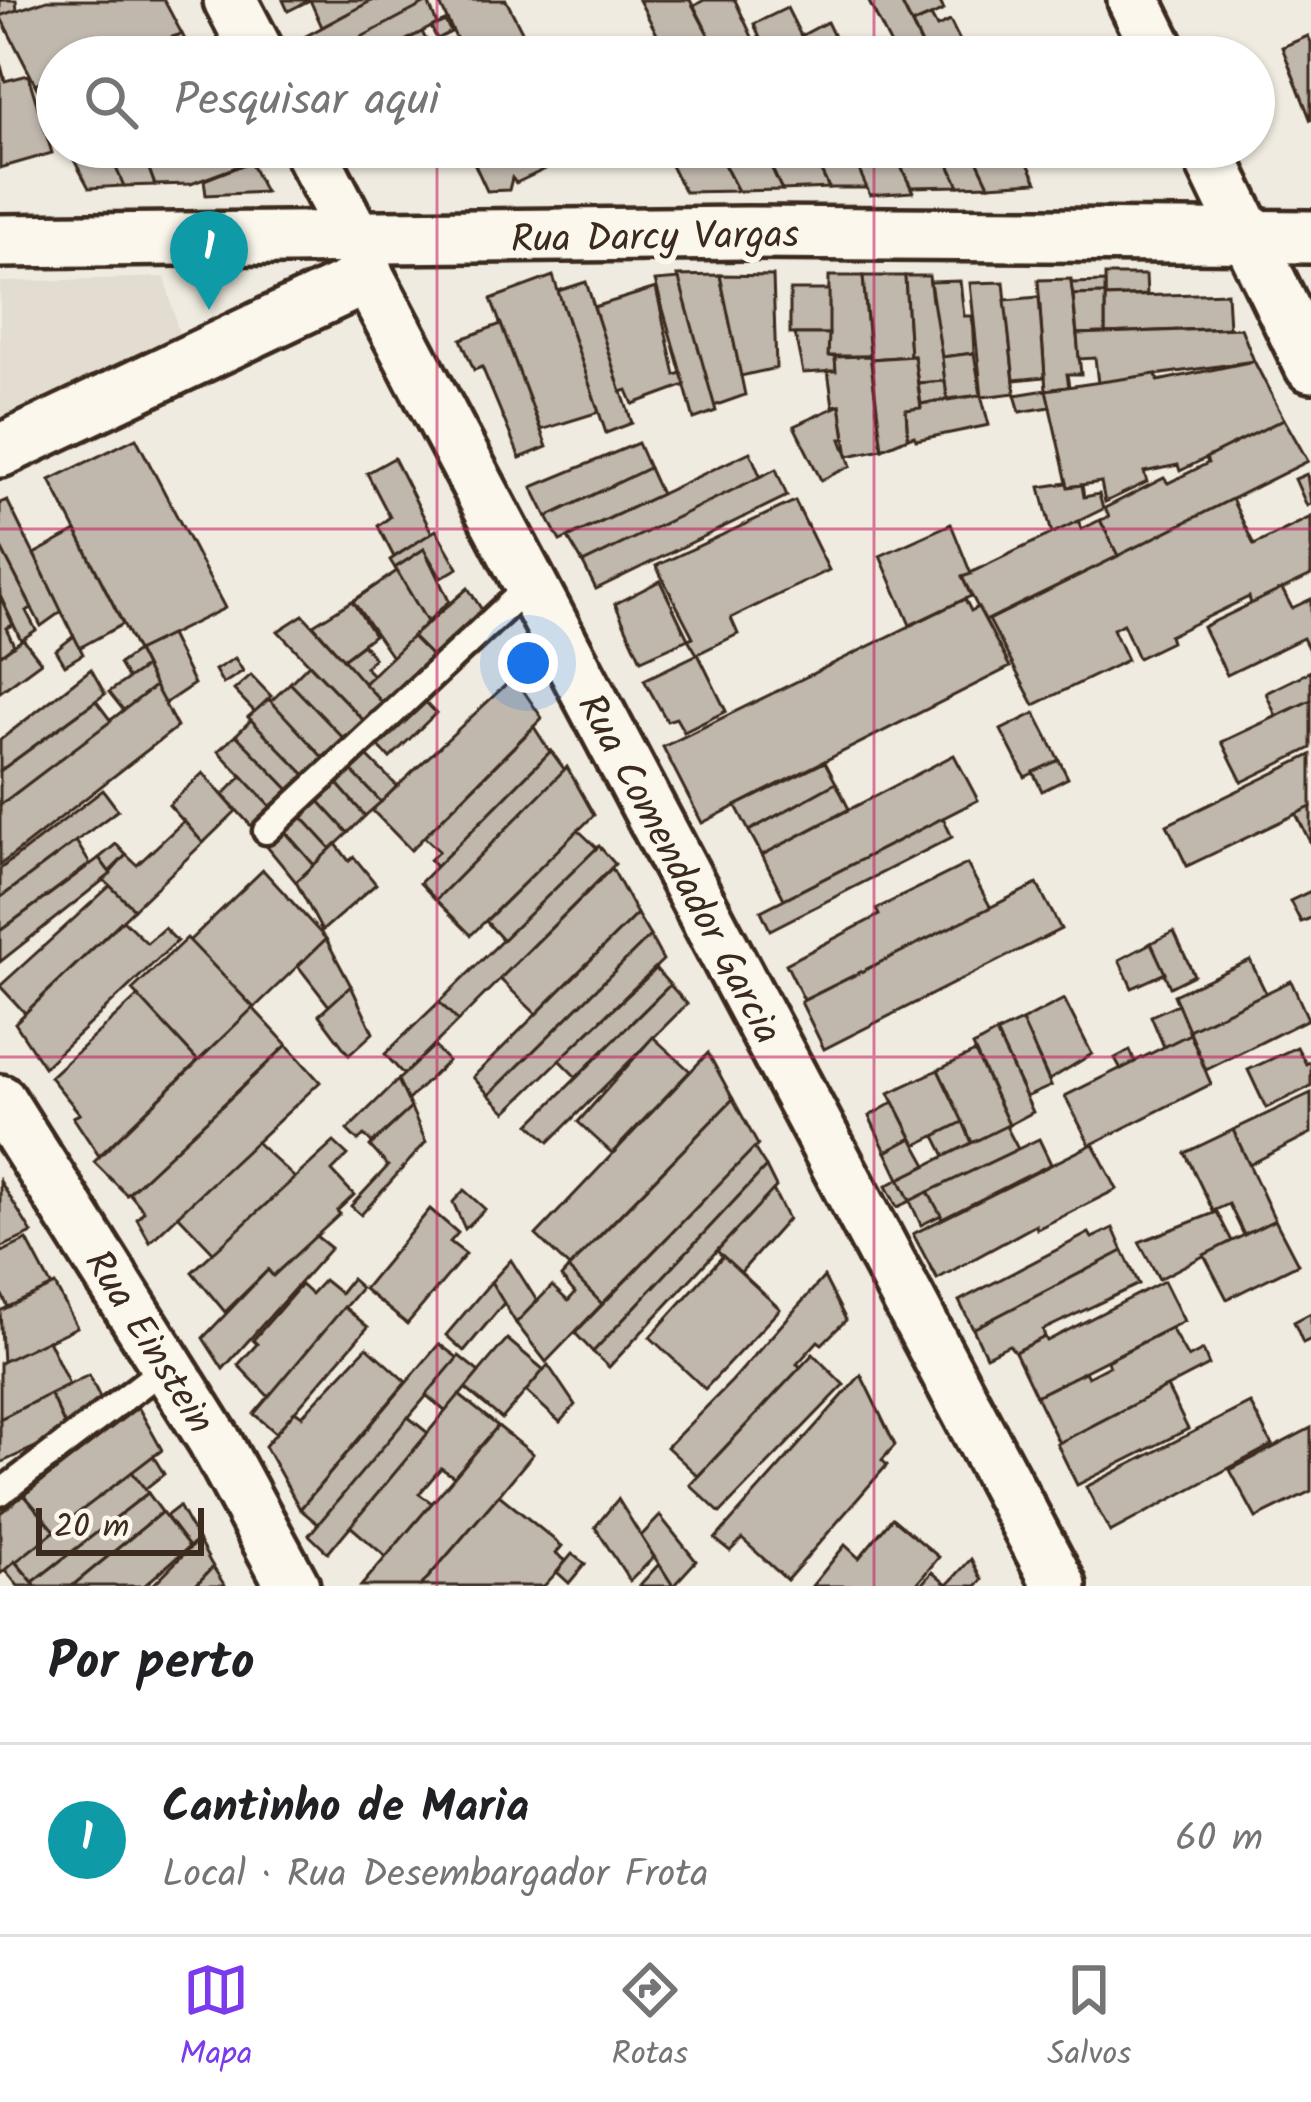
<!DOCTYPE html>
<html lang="pt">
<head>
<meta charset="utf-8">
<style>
  body { margin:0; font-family:Kalam,sans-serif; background:#f6f6f6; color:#202124 }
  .scale { position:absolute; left:36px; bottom:30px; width:168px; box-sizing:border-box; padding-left:12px; border:6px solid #3b2a1e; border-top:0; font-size:33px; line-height:42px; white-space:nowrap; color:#3b2a1e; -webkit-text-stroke:9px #fbf7ec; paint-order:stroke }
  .you { position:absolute; left:528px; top:663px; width:42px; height:42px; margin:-30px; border:9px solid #fff; border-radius:50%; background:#1a73e8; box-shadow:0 0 0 18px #1a73e833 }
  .badge { display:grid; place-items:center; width:78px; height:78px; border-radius:50%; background:#7c3aed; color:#fff; font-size:39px; font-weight:700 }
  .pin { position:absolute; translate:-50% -99px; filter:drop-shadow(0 3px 6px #0008) }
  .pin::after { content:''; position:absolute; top:63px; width:42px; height:36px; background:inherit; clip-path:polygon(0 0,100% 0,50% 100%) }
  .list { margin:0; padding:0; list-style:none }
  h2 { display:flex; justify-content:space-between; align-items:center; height:156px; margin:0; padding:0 48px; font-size:51px }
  h2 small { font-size:39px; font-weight:400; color:#757577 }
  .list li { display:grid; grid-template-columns:78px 1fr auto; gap:36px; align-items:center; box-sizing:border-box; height:192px; padding:0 48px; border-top:3px solid #e0e0e0 }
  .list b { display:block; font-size:45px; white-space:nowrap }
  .list p { margin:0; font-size:39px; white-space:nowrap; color:#757577 }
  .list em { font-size:39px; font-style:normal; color:#757577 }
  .icon { flex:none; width:66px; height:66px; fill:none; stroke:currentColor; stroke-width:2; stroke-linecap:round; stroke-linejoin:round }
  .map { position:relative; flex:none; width:1311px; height:1586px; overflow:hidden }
  .search { position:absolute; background:#fff; box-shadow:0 3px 9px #0004; left:36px; right:36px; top:36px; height:132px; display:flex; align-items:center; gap:30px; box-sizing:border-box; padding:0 42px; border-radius:66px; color:#757577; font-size:45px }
  .sheet { height:348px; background:#fff }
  nav { display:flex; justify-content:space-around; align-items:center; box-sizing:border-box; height:168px; border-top:3px solid #e0e0e0; background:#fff; font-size:33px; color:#757577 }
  nav a { display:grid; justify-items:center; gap:6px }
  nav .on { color:#7c3aed }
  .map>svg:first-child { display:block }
  .built { fill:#e2dcd1 }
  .building { fill:#c0b8ad; stroke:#3b2a1e; stroke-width:3 }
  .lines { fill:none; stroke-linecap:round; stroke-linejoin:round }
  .lane-casing { stroke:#3b2a1e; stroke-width:33 }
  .street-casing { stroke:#3b2a1e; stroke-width:60 }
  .lane { stroke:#fbf7ec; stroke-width:24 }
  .street { stroke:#fbf7ec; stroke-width:51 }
  .grid { fill:none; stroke:#c2185b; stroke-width:3; stroke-opacity:0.55 }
  .labels { text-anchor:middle; stroke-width:12; stroke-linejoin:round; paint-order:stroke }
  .street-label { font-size:39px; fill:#3b2a1e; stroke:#fbf7ec }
</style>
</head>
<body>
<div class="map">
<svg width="1311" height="1586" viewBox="0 0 1311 1586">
  <rect width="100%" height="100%" fill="#f0ebe0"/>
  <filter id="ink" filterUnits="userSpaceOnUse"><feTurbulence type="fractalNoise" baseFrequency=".00833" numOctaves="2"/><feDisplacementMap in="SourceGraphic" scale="24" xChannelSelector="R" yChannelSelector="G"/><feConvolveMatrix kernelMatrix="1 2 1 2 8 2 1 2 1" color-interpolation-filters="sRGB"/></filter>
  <g filter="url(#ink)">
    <!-- built -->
    <path class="built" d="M165,277L181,342L0,423V282Z"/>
    <!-- building -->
    <g class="building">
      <path d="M0,0H16L17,10L0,16Z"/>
      <path d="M47,0H164L182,34L111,57H57V76L35,84L0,16Z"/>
      <path d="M283,0H310L288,11Z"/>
      <path d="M310,0H373L322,27Z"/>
      <path d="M373,0H433L324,57H305L297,41Z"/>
      <path d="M438,0H506L535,57H465Z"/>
      <path d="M639,0H690L720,57H669Z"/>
      <path d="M704,0H735L758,50L764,47L768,57H720L694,6Z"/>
      <path d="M868,0H900L927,56L897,57Z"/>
      <path d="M900,0H939L944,10L912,24Z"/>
      <path d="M428,2L437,24L374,57H341L337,50Z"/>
      <path d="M787,8L801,36L810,57H768L754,24Z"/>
      <path d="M931,16L937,27L950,21L968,57H928L912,24Z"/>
      <path d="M445,21L451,32L437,39L431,27Z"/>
      <path d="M827,22L841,51L836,57H810L801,36Z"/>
      <path d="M422,32L434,55L430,57H374Z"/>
      <path d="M182,34L194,57H111Z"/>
      <path d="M1308,36L1311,42V121L1282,47Z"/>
      <path d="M0,62L5,81L28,75L52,153L0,168Z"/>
      <path d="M57,76V111L51,97L42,99L35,84Z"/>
      <path d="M67,147H107L124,186L89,188Z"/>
      <path d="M107,147H141L155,185L124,186Z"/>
      <path d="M141,147H242L250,162L191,184L155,185Z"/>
      <path d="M511,147H592L516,183L512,178L509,190L487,191L475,165Z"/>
      <path d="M661,147H715L738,191L685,192Z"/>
      <path d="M715,147H762L782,190L738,191Z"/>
      <path d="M762,147H810L829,188L782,190Z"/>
      <path d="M810,147H849L868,188H829Z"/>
      <path d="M849,147H892L913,192L870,195Z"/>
      <path d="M892,147H941L959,186L911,187Z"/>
      <path d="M941,147H971L989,185L959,186Z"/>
      <path d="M1000,147H1020L1037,182L989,185L975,156Z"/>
      <path d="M250,162L265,192L206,195L204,180Z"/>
      <path d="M720,275L745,395L714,406L677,276Z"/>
      <path d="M720,275L773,276L776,368L741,376Z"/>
      <path d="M1105,275H1146L1147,295L1105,297Z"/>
      <path d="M553,276L599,412L541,430L491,299Z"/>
      <path d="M829,276H863L870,356H828Z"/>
      <path d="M863,276H905L910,356L871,359Z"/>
      <path d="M905,276H929L932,301L936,304L945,381L918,383L914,356H910Z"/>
      <path d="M679,279L716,411L694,419L655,281Z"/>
      <path d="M1071,279L1081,374H1067L1069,387L1046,390L1038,280Z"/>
      <path d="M960,281L964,316H972L974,353L942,357L930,282Z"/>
      <path d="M586,282L632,423L606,433L558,291Z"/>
      <path d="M1004,282L1015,393L982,397L970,283Z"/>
      <path d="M1105,282V294L1073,295L1071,283Z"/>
      <path d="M656,288L675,375L681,373L685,385L633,404L627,390L621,392L594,307Z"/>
      <rect x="790" y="290" width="39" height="44"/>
      <path d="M1227,293L1229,328L1105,333V297Z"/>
      <path d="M1105,294V333L1077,334L1073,295Z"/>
      <path d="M1039,297L1045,377L1014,380L1005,300Z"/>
      <path d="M501,324L547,447L520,458L482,367L474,370L461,339Z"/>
      <path d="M1241,328L1254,361L1098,383L1095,358L1079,359L1077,334Z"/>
      <path d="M795,334H829L828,356L835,357L836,371L803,373Z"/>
      <path d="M974,353L981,395L947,399L942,357Z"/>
      <path d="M870,356L882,449L848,456L840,405L833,406L828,371H836L835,357Z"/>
      <path d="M914,356L921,408L906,410L908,438L882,449L871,359Z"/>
      <path d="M1254,361L1284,419L1180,471L1178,465L1144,472L1147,482L1105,502L1101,482L1068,487L1046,390L1156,374L1158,381Z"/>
      <path d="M945,381L947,399L921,404L918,383Z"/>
      <path d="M1046,390L1050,407L1020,412L1015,395Z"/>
      <path d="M981,395L989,425L916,440L914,436L908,438L906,410L921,408V404Z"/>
      <path d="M840,405L845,439H841L851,466L821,480L794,426Z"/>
      <path d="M1284,419L1308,461L1118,556L1100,520L1109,517L1105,508L1164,478L1168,483L1208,463L1206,458Z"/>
      <path d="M136,438L225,608L137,651L50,480Z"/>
      <path d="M638,443L649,468L547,517L532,487Z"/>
      <path d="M750,452L761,478L583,563L568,538Z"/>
      <path d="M394,458L432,533L394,557L378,526L390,517L367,473Z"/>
      <path d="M649,468L661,494L560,541L547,517Z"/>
      <path d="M776,469L787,496L596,589L583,563Z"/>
      <path d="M1307,474L1311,504L1307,506L1295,479Z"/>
      <path d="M1067,483L1068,487L1082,485L1084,497L1099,494L1103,509L1052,534L1040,487Z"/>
      <path d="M1232,499L1254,545L1311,517V575L1251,604L1249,597L1169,636L1171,642L1138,658L1123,624L1113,629L1127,660L1034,705L989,620Z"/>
      <path d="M7,500L62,611L41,626L0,546V503Z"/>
      <path d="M795,501L829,570L731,618L738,634L697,654L688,639L693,637L656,566Z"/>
      <path d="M1100,520L1118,556L985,621L962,577L1078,521L1082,529Z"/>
      <path d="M951,524L971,574L962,577L971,596L910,625L880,556Z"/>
      <path d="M436,530L458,568L441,578L424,549L395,568L390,560Z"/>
      <path d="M76,531L123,624L79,648L34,554Z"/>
      <path d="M0,546L32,608L26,611L36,630L21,640L0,596Z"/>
      <path d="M424,549L449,601L427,622L395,568Z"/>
      <path d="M397,571L427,622L392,657L353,601Z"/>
      <path d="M660,581L688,639L641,660L615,604Z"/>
      <path d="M468,588L482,610L432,657L412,637Z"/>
      <path d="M1282,589L1292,608L1311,599V654L1303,638L1227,675L1203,627Z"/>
      <path d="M0,596L13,625L6,628L14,645L0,656Z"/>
      <path d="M965,599L971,611L978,607L1010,667L702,823L663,747Z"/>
      <path d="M352,601L374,635L343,659L313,625Z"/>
      <path d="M303,615L383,703L365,722L278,631Z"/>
      <path d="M170,635L194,684L164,704L137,651Z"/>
      <path d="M74,636L83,654L65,665L56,650Z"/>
      <path d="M412,637L432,657L383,703L364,683Z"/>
      <path d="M23,639L41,662L0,692V656Z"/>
      <path d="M363,644L374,658L365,667L373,675L364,683L343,659Z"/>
      <path d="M137,651L145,667L128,679L119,664Z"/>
      <path d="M698,654L726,711L684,732L676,718L667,721L644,680Z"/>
      <path d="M235,658L243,671L223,684L215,670Z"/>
      <path d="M309,664L365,722L345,740L290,683Z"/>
      <path d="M145,667L155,686L124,711L109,692Z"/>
      <path d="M91,669L105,694L0,771V740Z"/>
      <path d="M1311,671V700L1276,716L1266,693Z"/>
      <path d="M251,675L271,696L255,712L234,690Z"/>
      <path d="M514,677L542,718L411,850L372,810Z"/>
      <path d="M290,683L345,740L325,760L270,702Z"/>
      <path d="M155,686L177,727L0,865V805Z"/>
      <path d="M420,696L436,713L390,758L373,740Z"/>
      <path d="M269,699L325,760L307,777L248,717Z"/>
      <path d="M1311,700V748L1242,782L1222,742Z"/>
      <path d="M96,701L111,721L0,805V771Z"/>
      <path d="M1035,713L1059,760L1025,777L1001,730Z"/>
      <path d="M251,720L307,777L291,792L236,735Z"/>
      <path d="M534,727L550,752L436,867L430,860L439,851L424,837Z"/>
      <path d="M236,735L291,792L273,809L218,751Z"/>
      <path d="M362,751L397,786L381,802L346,765Z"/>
      <path d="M551,751L565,770L436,900L420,883Z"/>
      <path d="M954,755L978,800L784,899L762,855Z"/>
      <path d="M1311,755V807L1187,866L1167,825Z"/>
      <path d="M1059,760L1068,778L1042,791L1033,772Z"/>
      <path d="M825,762L836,783L749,831L736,806Z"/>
      <path d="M346,765L381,802L365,816L332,778Z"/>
      <path d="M567,767L594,815L471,935L436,900Z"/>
      <path d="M203,773L236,811L203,843L169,805Z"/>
      <path d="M242,776L273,809L253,828L223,795Z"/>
      <path d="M332,778L365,816L348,833L314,796Z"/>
      <path d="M836,783L849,809L762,855L749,831Z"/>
      <path d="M103,790L118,810L0,898V869Z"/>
      <path d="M314,796L348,833L331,849L297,812Z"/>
      <path d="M1311,807V844L1296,814Z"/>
      <path d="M297,812L331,849L314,865L281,827Z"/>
      <path d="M943,818L952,837L770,930L761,911Z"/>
      <path d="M184,821L203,843L134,909L104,880L126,855L137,865Z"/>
      <path d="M281,827L314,865L296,882L264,843Z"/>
      <path d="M578,830L597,848L503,940L486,921Z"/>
      <path d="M76,841L90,864L0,931V898Z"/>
      <path d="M116,844L126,855L109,872L99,858Z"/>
      <path d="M336,844L349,861L354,857L376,884L322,931L296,882Z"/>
      <path d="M599,846L615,864L458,1021L439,1002Z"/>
      <path d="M99,858L111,874L0,962V931Z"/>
      <path d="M967,864L991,908L804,1000L786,964L879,915L876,909Z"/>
      <path d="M612,868L637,914L536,1014L500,979Z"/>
      <path d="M263,870L326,939L254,1008L189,941Z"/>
      <path d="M1037,884L1061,929L824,1049L801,1002Z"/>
      <path d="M110,886L134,909L25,1013L0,986Z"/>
      <path d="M1311,891V918L1301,922L1290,901Z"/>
      <path d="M637,914L650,936L489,1095L473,1077Z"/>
      <path d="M123,920L147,943L164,928L177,941L44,1067L15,1023Z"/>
      <path d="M1174,932L1194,975L1170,987L1151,943Z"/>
      <path d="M650,936L663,960L506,1112L489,1095Z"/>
      <path d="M187,938L254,1008L198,1061L132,990Z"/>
      <path d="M326,939L351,986L329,1006L298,966Z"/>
      <path d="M1151,943L1165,973L1132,988L1119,960Z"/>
      <path d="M1250,960L1266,993L1189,1030L1174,995Z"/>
      <path d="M656,969L670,985L576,1077L559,1060Z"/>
      <path d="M1291,981L1308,1019L1206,1070L1189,1030Z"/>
      <path d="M670,985L687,1004L549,1142L530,1124Z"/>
      <path d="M351,986L373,1033L349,1055L319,1015Z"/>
      <path d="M138,996L198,1061L99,1156L73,1117L80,1114L50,1077Z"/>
      <path d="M1064,999L1092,1054L1049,1080L1022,1021Z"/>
      <path d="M439,1002L458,1021L404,1075L385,1054Z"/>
      <path d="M1178,1004L1190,1034L1164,1047L1151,1016Z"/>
      <path d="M253,1008L287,1045L127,1195L94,1162Z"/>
      <path d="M1022,1021L1051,1086L1026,1097L996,1033Z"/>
      <path d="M996,1033L1033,1112L1009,1125L973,1046Z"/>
      <path d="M1190,1034L1211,1084L1090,1145L1065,1096Z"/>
      <path d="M653,1037L690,1071L612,1153L578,1122Z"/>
      <path d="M287,1045L320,1082L150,1242L137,1219L144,1211L129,1193Z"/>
      <path d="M434,1046L448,1061L407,1101L398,1080Z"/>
      <path d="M1297,1047L1306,1064L1311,1061V1086L1266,1108L1248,1070Z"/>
      <path d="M1130,1050L1135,1062L1121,1069L1115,1058Z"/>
      <path d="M975,1052L1009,1125L972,1143L938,1070Z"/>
      <path d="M708,1053L733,1099L569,1267L536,1235Z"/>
      <path d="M938,1070L963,1122L916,1145L889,1093Z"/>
      <path d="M398,1080L411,1108L372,1143L364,1135L358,1141L347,1130Z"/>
      <path d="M1311,1093V1133L1249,1165L1233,1130Z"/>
      <path d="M733,1099L758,1145L602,1304L568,1269Z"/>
      <path d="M894,1102L912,1138L886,1152L869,1116Z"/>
      <path d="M411,1108L426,1142L361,1215L351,1206L388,1166L370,1146Z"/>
      <path d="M963,1122L972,1143L945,1156L935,1136Z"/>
      <path d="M1006,1126L1018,1149L910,1201L899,1179Z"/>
      <path d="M1233,1130L1275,1220L1244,1235L1229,1204L1213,1211L1185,1153Z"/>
      <path d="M912,1138L927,1165L899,1179L886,1152Z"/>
      <path d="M1039,1139L1051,1164L942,1219L928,1192Z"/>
      <path d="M256,1142L296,1179L214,1253L178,1215Z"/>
      <path d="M334,1142L348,1155L332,1171L354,1195L337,1211L340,1214L273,1276L268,1270L225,1312L192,1272Z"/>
      <path d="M1093,1144L1117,1189L1037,1229L1036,1225L937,1279L913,1234Z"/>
      <path d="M754,1148L766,1167L593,1352L575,1333Z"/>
      <path d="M766,1167L776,1187L609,1367L593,1352Z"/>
      <path d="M899,1179L910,1201L897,1207L886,1186Z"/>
      <path d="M0,1181L32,1233L0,1248Z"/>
      <path d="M464,1190L485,1209L465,1229L453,1202Z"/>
      <path d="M773,1190L788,1219L740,1273L717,1251Z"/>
      <path d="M928,1192L941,1215L921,1225L910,1201Z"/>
      <path d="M430,1209L458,1233L450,1242L466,1254L407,1324L364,1289Z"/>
      <path d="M1217,1212L1232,1241L1159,1279L1139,1242Z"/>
      <path d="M1275,1220L1298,1264L1227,1299L1204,1255Z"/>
      <path d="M1113,1228L1123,1251L973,1329L959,1301L1089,1233L1092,1238Z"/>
      <path d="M316,1236L331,1248L223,1369L203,1338L268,1270L273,1276Z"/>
      <path d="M27,1240L52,1287L8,1307L0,1291V1253Z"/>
      <path d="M1123,1251L1139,1284L1043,1330L1045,1337L1015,1352L1009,1345L986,1356L973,1329Z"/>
      <path d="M723,1256L780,1309L705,1389L650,1337Z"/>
      <path d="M511,1260L537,1301L516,1323L491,1282Z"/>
      <path d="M568,1269L602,1304L546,1362L516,1323L552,1286L568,1301L575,1293L561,1277Z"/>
      <path d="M824,1277L846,1320L822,1344L818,1341L797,1364L801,1367L698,1476L667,1447L732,1381Z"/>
      <path d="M351,1279L361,1288L269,1397L238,1365L257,1344L253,1340L301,1285L311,1294L324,1280L340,1293Z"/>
      <path d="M1164,1281L1184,1321L1036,1396L1015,1352L1045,1337L1047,1341Z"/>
      <path d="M491,1282L504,1303L464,1351L446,1335Z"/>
      <path d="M55,1285L77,1327L3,1362L0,1311Z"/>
      <path d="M344,1307L368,1327L276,1433L254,1414Z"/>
      <path d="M1311,1313V1339L1303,1343L1294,1322Z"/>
      <path d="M1171,1328L1188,1358L1203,1350L1209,1365L1059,1443L1036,1396L1085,1372L1088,1377L1109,1366L1107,1361Z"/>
      <path d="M507,1339L544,1370L502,1419L465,1388Z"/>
      <path d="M48,1340L69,1384L0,1419V1363Z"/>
      <path d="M439,1344L458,1358L319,1525L300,1509Z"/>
      <path d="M367,1347L406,1382L300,1509L265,1446L295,1411L302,1416Z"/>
      <path d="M813,1354L844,1385L720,1513L690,1485Z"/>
      <path d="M459,1356L479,1372L446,1412L426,1395Z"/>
      <path d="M548,1365L575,1405L560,1422L526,1391Z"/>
      <path d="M89,1375L105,1408L68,1432L50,1394Z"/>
      <path d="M861,1375L895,1445L882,1460L887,1465L787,1580L742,1539L730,1551L715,1539Z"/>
      <path d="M1167,1387L1188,1429L1077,1485L1057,1444Z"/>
      <path d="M50,1394L68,1432L0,1463V1419Z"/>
      <path d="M459,1395L498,1426L454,1477L441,1468L419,1494L432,1503L386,1557L350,1526Z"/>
      <path d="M1250,1403L1272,1445L1110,1532L1086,1487Z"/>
      <path d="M138,1407L162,1450L55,1531L24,1495Z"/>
      <path d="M408,1417L428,1433L328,1553L309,1535Z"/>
      <path d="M498,1426L533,1454L499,1495L421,1586H361Z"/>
      <path d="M1311,1428V1491L1256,1518L1230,1470Z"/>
      <path d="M153,1456L164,1474L145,1489L132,1472Z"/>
      <path d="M132,1472L148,1493L33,1582L15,1561Z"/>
      <path d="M148,1493L162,1512L72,1586H36L33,1582Z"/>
      <path d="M24,1495L55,1531L0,1574V1513Z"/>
      <path d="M499,1495L562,1546L556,1553L566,1561L557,1572L544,1586H421Z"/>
      <path d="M618,1499L654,1557L630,1581L595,1527Z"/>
      <path d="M179,1506L198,1540L189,1547L166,1516Z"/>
      <path d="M162,1512L189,1547L144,1586H72Z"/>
      <path d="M660,1516L696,1561L673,1586L641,1536Z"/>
      <path d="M892,1518L939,1557L915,1586H812L845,1545L859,1558Z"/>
      <path d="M198,1540L213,1567L195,1586H152Z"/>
      <path d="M572,1554L585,1564L569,1583L557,1572Z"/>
      <path d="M971,1559L982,1580L976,1586H920L932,1572L947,1585Z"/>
      <path d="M15,1561L16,1563L36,1586H18L5,1570Z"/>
      <path d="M659,1564L673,1586H639Z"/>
      <path d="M213,1567L225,1586H195Z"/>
    </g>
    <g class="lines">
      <!-- lane casing -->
      <g class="lane-casing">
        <g id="lane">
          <path d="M266,831L531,584"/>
          <path d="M0,1493L168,1365"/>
        </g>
      </g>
      <!-- street casing -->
      <g class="street-casing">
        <g id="street">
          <path d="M230,0L260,57"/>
          <path d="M1134,0L1162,57"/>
          <path d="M308,147L356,239L368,277L1060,1586"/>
          <path d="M1205,147L1311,366"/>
          <path d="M0,241L748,233L1311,237"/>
          <path d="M0,451L368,277"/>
          <path d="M0,1101L214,1440L293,1586"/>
        </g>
      </g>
      <!-- lane -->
      <use href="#lane" class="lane"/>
      <!-- street -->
      <use href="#street" class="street"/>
    </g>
  </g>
  <!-- grid -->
  <path class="grid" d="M437,0V57M874,0V57M437,147V1586M874,147V1586M0,529H1311M0,1057H1311"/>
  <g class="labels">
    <!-- street labels -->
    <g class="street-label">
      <text transform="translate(655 235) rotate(-1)" y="14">Rua Darcy Vargas</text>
      <text transform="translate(681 868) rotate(62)" y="14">Rua Comendador Garcia</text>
      <text transform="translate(151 1341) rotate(58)" y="14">Rua Einstein</text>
    </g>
  </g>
</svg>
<div class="scale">20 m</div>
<div class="you"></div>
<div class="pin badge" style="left:209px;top:310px;background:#0f9aa8">1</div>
<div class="search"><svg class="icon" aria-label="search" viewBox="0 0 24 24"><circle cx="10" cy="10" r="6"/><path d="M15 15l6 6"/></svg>Pesquisar aqui</div>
</div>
<section class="sheet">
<h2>Por perto<small></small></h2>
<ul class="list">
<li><span class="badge" style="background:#0f9aa8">1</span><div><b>Cantinho de Maria</b><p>Local · Rua Desembargador Frota</p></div><em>60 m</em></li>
</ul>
</section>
<nav>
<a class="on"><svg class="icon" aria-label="map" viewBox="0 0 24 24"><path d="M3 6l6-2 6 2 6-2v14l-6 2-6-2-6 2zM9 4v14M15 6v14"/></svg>Mapa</a>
<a><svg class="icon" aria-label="directions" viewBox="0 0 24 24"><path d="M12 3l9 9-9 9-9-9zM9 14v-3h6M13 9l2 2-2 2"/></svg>Rotas</a>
<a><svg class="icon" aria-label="saved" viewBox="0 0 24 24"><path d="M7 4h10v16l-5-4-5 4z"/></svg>Salvos</a>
</nav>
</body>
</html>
